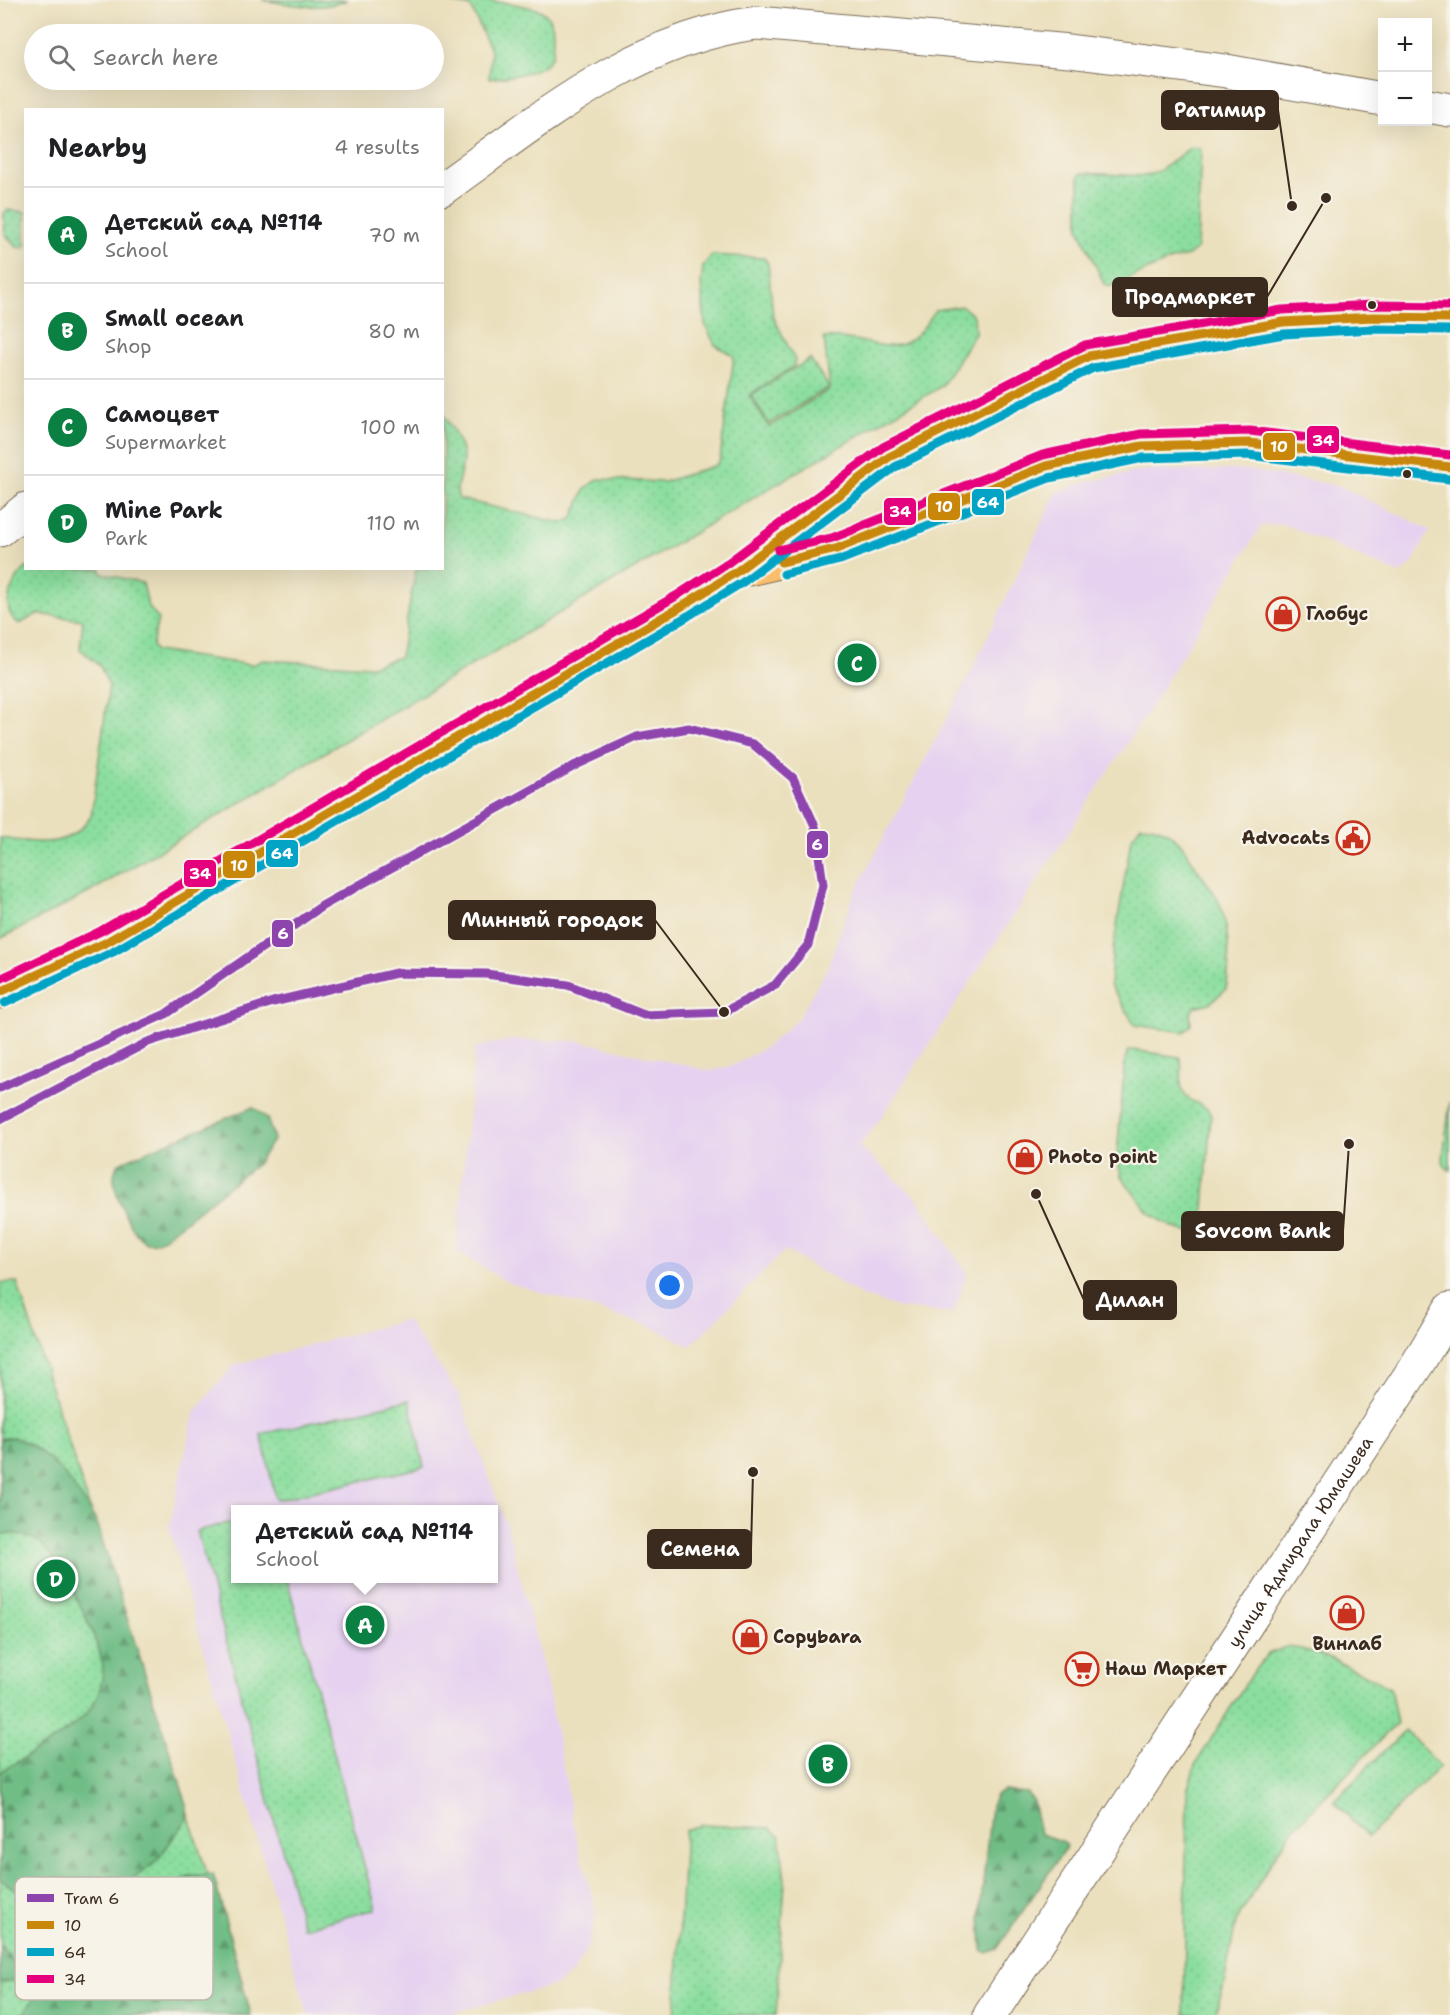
<!DOCTYPE html>
<html lang="en">
<head>
<meta charset="utf-8">
<style>
  body { margin:0; font-family:"Shantell Sans",sans-serif; background:#f2f2f2; color:#202124 }
  .controls { position:absolute; right:18px; top:18px; display:grid; overflow:hidden; border-radius:0px; box-shadow:0 6px 24px #0002 }
  .controls button { width:54px; height:54px; display:grid; place-items:center; padding:0; border:0; border-bottom:2px solid #e0e0e0; background:#fff; color:#202124; font:30px sans-serif }
  .you { position:absolute; left:670px; top:1286px; width:21px; height:21px; margin:-15px; border:4px solid #fff; border-radius:50%; background:#1a73e8; box-shadow:0 0 0 9px #1a73e833 }
  .badge { display:grid; place-items:center; width:39px; height:39px; border-radius:50%; background:#0b8043; color:#fff; font-size:20px; font-weight:700 }
  .pin { position:absolute; translate:-50% -50%; border:3px solid #fff; box-shadow:0 2px 6px #0006 }
  .popup { position:absolute; left:231px; top:1505px; width:267px; height:78px; box-sizing:border-box; display:grid; place-content:center; border-radius:0px; background:#fff; filter:drop-shadow(0 2px 4px #0005); font-size:20px; white-space:nowrap; color:#757577 }
  .popup b { font-size:22px; color:#202124 }
  .popup::after { content:''; position:absolute; left:50%; top:100%; margin-left:-12px; border:12px solid transparent; border-top-color:#fff }
  .list { margin:0; padding:0; list-style:none }
  h2 { display:flex; justify-content:space-between; align-items:center; height:78px; margin:0; padding:0 24px; font-size:26px }
  h2 small { font-size:20px; font-weight:400; color:#757577 }
  .list li { display:grid; grid-template-columns:39px 1fr auto; gap:18px; align-items:center; box-sizing:border-box; height:96px; padding:0 24px; border-top:2px solid #e0e0e0 }
  .list b { display:block; font-size:22px; white-space:nowrap }
  .list p { margin:0; font-size:20px; white-space:nowrap; color:#757577 }
  .list em { font-size:20px; font-style:normal; color:#757577 }
  .icon { flex:none; width:33px; height:33px; fill:none; stroke:currentColor; stroke-width:2; stroke-linecap:round; stroke-linejoin:round }
  .map { position:relative; flex:none; width:1450px; height:2015px; overflow:hidden }
  .search { position:absolute; background:#fff; box-shadow:0 6px 24px #0002; left:24px; top:24px; width:420px; height:66px; display:flex; align-items:center; gap:15px; box-sizing:border-box; padding:0 21px; border-radius:33px; color:#757577; font-size:22px }
  .panel { position:absolute; background:#fff; box-shadow:0 6px 24px #0002; left:24px; top:108px; width:420px; height:462px; border-radius:0px }
  .map>svg:first-child { display:block }
  .built { fill:#e6d2f0; fill-rule:evenodd }
  .grass { fill:url(#grass-dots); stroke:#63845e; stroke-width:1.5 }
  .forest { fill:url(#forest-firs); stroke:#567452; stroke-width:1.5 }
  .lines { fill:none; stroke-linecap:round; stroke-linejoin:round }
  .street-casing { stroke:#796a56; stroke-width:35 }
  .primary-casing { stroke:#796a56; stroke-width:35 }
  .street { stroke:#fff; stroke-width:33 }
  .primary { stroke:#f9be6d; stroke-width:33 }
  .bus-1-casing { stroke:#f7f3e8; stroke-width:14 }
  .bus-2-casing { stroke:#f7f3e8; stroke-width:14 }
  .bus-3-casing { stroke:#f7f3e8; stroke-width:14 }
  .bus-1 { stroke:#c88708; stroke-width:9 }
  .bus-2 { stroke:#03a3c5; stroke-width:9 }
  .bus-3 { stroke:#e5007d; stroke-width:9 }
  .tram-1-casing { stroke:#f7f3e8; stroke-width:14 }
  .tram-1 { stroke:#8e44ad; stroke-width:9 }
  .bus-dot { fill:#3b2a1e; stroke:#f7f3e8; stroke-width:2 }
  .labels { text-anchor:middle; stroke-width:4.5; stroke-linejoin:round; paint-order:stroke }
  .poi-label { font-size:18px; font-weight:bold; fill:#3b2a1e; stroke:#f7f3e8; text-anchor:start }
  .street-label { font-size:18px; fill:#3b2a1e; stroke:#f7f3e8 }
  .key { fill:#f7f3e8; stroke:#bfb7ab; stroke-width:1.5 }
  .key-label { font-size:16px; fill:#3b2a1e }
  .leader { fill:none; stroke:#3b2a1e; stroke-width:2 }
  .callout-dot { fill:#3b2a1e; stroke:#f7f3e8; stroke-width:2 }
  .callout { fill:#3b2a1e; stroke:#3b2a1e; stroke-width:2 }
  .callout-label { font-size:20px; text-anchor:middle; font-weight:bold; fill:#fff }
  .line-badge { stroke:#f7f3e8; stroke-width:2 }
  .badge-label { font-size:16px; text-anchor:middle; font-weight:bold; fill:#fff }
</style>
</head>
<body>
<div class="map">
<svg width="1450" height="2015" viewBox="0 0 1450 2015">
  <defs>
    <pattern id="grass-dots" width="8" height="8" patternUnits="userSpaceOnUse" patternTransform="scale(1.5)"><rect width="8" height="8" fill="#8bde9f"/><path d="M2 2h.1M6 6h.1" fill="none" stroke="#79bf88" stroke-width="1.8" stroke-linecap="round"/></pattern>
    <pattern id="forest-firs" width="22" height="20" patternUnits="userSpaceOnUse" patternTransform="scale(1.5)"><rect width="22" height="20" fill="#70bd86"/><path d="M5 1l3.5 6h-7zM16 11l3.5 6h-7z" fill="#5d9a6d"/></pattern>
  </defs>
  <rect width="100%" height="100%" fill="#f7f3e8"/>
  <filter id="ink" filterUnits="userSpaceOnUse"><feTurbulence type="fractalNoise" baseFrequency=".0167" numOctaves="2"/><feDisplacementMap in="SourceGraphic" scale="12" xChannelSelector="R" yChannelSelector="G"/><feConvolveMatrix kernelMatrix="1 2 1 2 8 2 1 2 1" color-interpolation-filters="sRGB"/></filter>
  <filter id="wash" filterUnits="userSpaceOnUse"><feTurbulence type="fractalNoise" baseFrequency=".008" numOctaves="4" result="noise"/><feDisplacementMap in="SourceGraphic" scale="24" xChannelSelector="R" yChannelSelector="G"/><feGaussianBlur stdDeviation="1.35" result="paint"/><feColorMatrix in="noise" values="0 0 0 0 0 0 0 0 0 0 0 0 0 0 0 0 0 1.4 0 .05"/><feComposite in="paint" operator="in"/></filter>
  <g filter="url(#wash)">
    <rect width="100%" height="100%" fill="#ebe0bd"/>
    <!-- built -->
    <g class="built">
      <path d="M1146,470H1247L1340,486L1430,530L1412,564L1400,574L1284,524L1261,526L1149,710L880,1119L859,1146L916,1198L967,1273L954,1313L900,1308L862,1296L785,1250L690,1346L651,1326L507,1282L456,1251L475,1047L513,1040L579,1041L711,1071L734,1065L766,1047L798,1019L827,968L855,892L968,678L1056,493L1085,482Z"/>
      <path d="M406,1320L458,1393L507,1526L547,1684L577,1840L596,1912L589,1944L574,1972L556,1985L444,2015H308L169,1528L194,1413L234,1365ZM236,1510H494V1578H236Z"/>
    </g>
    <!-- grass -->
    <g class="grass">
      <path d="M262,0H347C319,12 292,4 262,0Z"/>
      <path d="M435,0C468,0 510,0 540,10C550,16 554,26 553,37C553,43 554,51 552,56C543,75 507,76 489,79L491,52L472,9L468,6Z"/>
      <path d="M1191,147L1201,149L1197,249L1188,256L1171,260L1109,287L1104,284L1079,229V176L1082,173L1146,176L1159,171Z"/>
      <path d="M7,210L25,212V248L17,247L5,234L4,214Z"/>
      <path d="M712,255L764,258L768,263L773,316L795,360L794,366L749,395L769,427L830,389L824,338C875,334 900,372 935,310L962,306L974,316L975,333L942,386L90,892L0,939V838C35,842 69,851 91,816L109,686L100,666L80,649L83,620L37,614L20,624C0,613 8,585 26,568L101,569V573L143,583L148,606L158,619L152,646L156,651L252,665L263,660L371,666L400,657L416,569L442,568L443,413C450,426 461,441 463,456C464,470 453,486 459,499L562,523L572,519L585,489L598,479L664,482L716,465L720,459L734,356L715,345L705,324L701,284L703,266Z"/>
      <path d="M810,359L829,387L769,424L751,395Z"/>
      <path d="M1141,825C1171,826 1182,843 1196,867C1202,877 1211,887 1217,898C1229,920 1231,964 1226,989L1210,1003L1194,1007L1190,1015L1191,1025L1184,1032L1135,1025L1110,985L1112,956L1131,839Z"/>
      <path d="M1133,1050L1179,1057C1185,1067 1179,1079 1182,1090C1187,1104 1204,1102 1211,1113L1203,1222L1200,1230L1191,1233L1174,1228L1149,1213L1121,1176L1117,1157L1125,1059L1128,1051Z"/>
      <path d="M1450,1101V1170H1449L1444,1165L1443,1159Z"/>
      <path d="M17,1282L208,1876L249,2015H0V1283Z"/>
      <path d="M409,1400L424,1467L276,1500L261,1434Z"/>
      <path d="M236,1521V1578L287,1579L376,1909L303,1928L197,1531Z"/>
      <path d="M1286,1647C1324,1650 1356,1671 1390,1688L1397,1723L1292,1830L1275,1856L1236,1922L1223,1989L1214,2015H1184L1187,1791L1195,1765L1252,1673L1268,1654Z"/>
      <path d="M1405,1730L1440,1766L1368,1837L1334,1801Z"/>
      <path d="M701,1825L771,1828L780,1836L785,1881L776,2015H675L685,1830Z"/>
    </g>
    <!-- forest -->
    <g class="forest">
      <path d="M253,1107L267,1118L274,1139L257,1164L165,1237C160,1240 154,1244 147,1242C133,1239 115,1195 114,1181C113,1174 115,1169 119,1163Z"/>
      <path d="M13,1437C52,1451 75,1486 96,1521L187,1805V1819L156,1862L133,1879L107,1889L64,1913L45,1910L0,1879V1772C26,1756 77,1730 93,1705C99,1695 103,1680 103,1669C103,1645 59,1557 40,1543C28,1534 13,1533 0,1534V1439Z"/>
      <path d="M1004,1791L1027,1793L1033,1801L1040,1834L1064,1842L1067,1846L997,1949L987,1953L982,1950L980,1912L991,1806L996,1795Z"/>
      <path d="M213,1874L251,2015H24L42,1982L62,1960L189,1876Z"/>
      <path d="M0,1945L14,1963L17,1974L13,1981L0,1982Z"/>
    </g>
  </g>
  <g filter="url(#ink)">
    <g class="lines">
      <!-- street casing -->
      <g class="street-casing">
        <g id="street">
          <path d="M1428,106L1450,110"/>
          <path d="M442,189C539,120 636,38 757,23L1069,51L1226,71L1382,99"/>
          <path d="M0,530L26,509"/>
          <path id="s1" d="M990,2015L1418,1363L1450,1309"/>
        </g>
      </g>
      <!-- primary casing -->
      <g class="primary-casing">
        <g id="primary">
          <path d="M749,569L836,549L1046,466L1142,446L1249,443L1450,467"/>
          <path d="M0,992L107,942L682,606L736,572L889,457L1089,356L1283,322L1373,317L1450,318"/>
        </g>
      </g>
      <!-- street -->
      <use href="#street" class="street"/>
      <!-- primary -->
      <use href="#primary" class="primary"/>
      <!-- bus-1 casing -->
      <g class="bus-1-casing">
        <g id="bus-1">
          <path d="M781,562L836,549L1046,466L1142,446L1249,443L1450,467"/>
          <path d="M0,992L107,942L682,606L736,572L889,457L1089,356L1283,322L1373,317L1450,318"/>
        </g>
      </g>
      <!-- bus-2 casing -->
      <g class="bus-2-casing">
        <g id="bus-2">
          <path d="M784,574L840,560L1049,478L1143,458L1248,455L1449,479"/>
          <path d="M5,1003L113,952L688,616L743,582L895,467L1093,368L1284,334L1373,329L1450,330"/>
        </g>
      </g>
      <!-- bus-3 casing -->
      <g class="bus-3-casing">
        <g id="bus-3">
          <path d="M778,550L832,538L1043,455L1141,434L1250,431L1450,455"/>
          <path d="M0,979L101,931L676,596L729,562L883,447L1085,345L1282,310L1372,305L1450,306"/>
        </g>
      </g>
      <!-- bus-1 -->
      <use href="#bus-1" class="bus-1"/>
      <!-- bus-2 -->
      <use href="#bus-2" class="bus-2"/>
      <!-- bus-3 -->
      <use href="#bus-3" class="bus-3"/>
      <!-- tram-1 casing -->
      <g class="tram-1-casing">
        <path id="tram-1" d="M0,1088L166,1014L322,906L576,765L637,737L689,728L753,744L793,778L815,826L823,885L808,945L775,985L724,1012L644,1015L568,985L486,974L396,973L273,1002L148,1042L0,1119"/>
      </g>
      <!-- tram-1 -->
      <use href="#tram-1" class="tram-1"/>
    </g>
  </g>
  <!-- icons -->
  <defs>
    <g id="shop-ring" transform="scale(1.725)"><circle r="9.5" fill="#f7f3e8" stroke="#c8321e" stroke-width="1.5"/><path d="M-5-2.5h2.3a2.7 3.5 0 0 1 5.4 0H5L5.5 6h-11ZM-1.5-2.5h3a1.5 2.3 0 0 0-3 0Z" fill="#c8321e"/></g>
    <g id="civic-ring" transform="scale(1.725)"><circle r="9.5" fill="#f7f3e8" stroke="#c8321e" stroke-width="1.5"/><path d="M-.6-6.5H3V-4.5H.6V-3L4-1V1h2V6H-6V1h2V-1L-.6-3ZM-1.2 2.5V6h2.4V2.5Z" fill="#c8321e"/></g>
    <g id="supermarket-ring" transform="scale(1.725)"><circle r="9.5" fill="#f7f3e8" stroke="#c8321e" stroke-width="1.5"/><path d="M-6-5.5h2.5l.6 2H6L4.5 2H-2.5L-4.4-4H-6ZM-1.5 3.2a1.3 1.3 0 1 0 .1 0ZM3 3.2a1.3 1.3 0 1 0 .1 0Z" fill="#c8321e"/></g>
  </defs>
  <g fill-rule="evenodd">
    <use href="#shop-ring" x="1283" y="614"/>
    <use href="#civic-ring" x="1353" y="838"/>
    <use href="#shop-ring" x="1025" y="1157"/>
    <use href="#shop-ring" x="1347" y="1613"/>
    <use href="#shop-ring" x="750" y="1637"/>
    <use href="#supermarket-ring" x="1082" y="1669"/>
  </g>
  <!-- markers -->
  <g class="bus-dot">
    <circle cx="1372" cy="305" r="5"/>
    <circle cx="1407" cy="474" r="5"/>
  </g>
  <g class="labels">
    <!-- poi labels -->
    <g class="poi-label">
      <text x="1306" y="620">Глобус</text>
      <text x="1330" y="844" text-anchor="end">Advocats</text>
      <text x="1048" y="1163">Photo point</text>
      <text x="773" y="1643">Copybara</text>
      <text x="1347" y="1650" text-anchor="middle">Винлаб</text>
      <text x="1105" y="1675">Наш Маркет</text>
    </g>
    <!-- street labels -->
    <g class="street-label">
      <text dy="6" stroke="none"><textPath href="#s1" startOffset="566">улица Адмирала Юмашева</textPath></text>
    </g>
  </g>
  <!-- legend -->
  <rect x="15" y="1877" width="198" height="123" rx="9" class="key"/>
  <rect x="27" y="1894" width="27" height="8" fill="#8e44ad"/>
  <rect x="27" y="1921" width="27" height="8" fill="#c88708"/>
  <rect x="27" y="1948" width="27" height="8" fill="#03a3c5"/>
  <rect x="27" y="1975" width="27" height="8" fill="#e5007d"/>
  <g class="key-label">
    <text x="64" y="1904">Tram 6</text>
    <text x="64" y="1931">10</text>
    <text x="64" y="1958">64</text>
    <text x="64" y="1985">34</text>
  </g>
  <!-- callouts -->
  <path class="leader" d="M1292 206L1278 110M1326 198L1267 297M724 1012L655 920M1349 1144L1343 1231M1036 1194L1084 1300M753 1472L751 1549"/>
  <g class="callout-dot">
    <circle cx="1292" cy="206" r="6"/>
    <circle cx="1326" cy="198" r="6"/>
    <circle cx="724" cy="1012" r="6"/>
    <circle cx="1349" cy="1144" r="6"/>
    <circle cx="1036" cy="1194" r="6"/>
    <circle cx="753" cy="1472" r="6"/>
  </g>
  <g class="callout">
    <rect x="1162" y="91" width="116" height="38" rx="6"/>
    <rect x="1113" y="278" width="154" height="38" rx="6"/>
    <rect x="449" y="901" width="206" height="38" rx="6"/>
    <rect x="1182" y="1212" width="161" height="38" rx="6"/>
    <rect x="1084" y="1281" width="92" height="38" rx="6"/>
    <rect x="648" y="1530" width="103" height="38" rx="6"/>
  </g>
  <g class="callout-label">
    <text x="1220" y="117">Ратимир</text>
    <text x="1190" y="304">Продмаркет</text>
    <text x="552" y="927">Минный городок</text>
    <text x="1263" y="1238">Sovcom Bank</text>
    <text x="1130" y="1307">Дилан</text>
    <text x="700" y="1556">Семена</text>
  </g>
  <g class="line-badge">
    <rect x="1306" y="425" width="34" height="29" rx="6" fill="#e5007d"/>
    <rect x="1262" y="432" width="34" height="29" rx="6" fill="#c88708"/>
    <rect x="971" y="488" width="34" height="28" rx="6" fill="#03a3c5"/>
    <rect x="927" y="492" width="34" height="29" rx="6" fill="#c88708"/>
    <rect x="883" y="497" width="34" height="29" rx="6" fill="#e5007d"/>
    <rect x="806" y="830" width="23" height="29" rx="6" fill="#8e44ad"/>
    <rect x="265" y="839" width="34" height="29" rx="6" fill="#03a3c5"/>
    <rect x="222" y="850" width="34" height="29" rx="6" fill="#c88708"/>
    <rect x="183" y="859" width="34" height="29" rx="6" fill="#e5007d"/>
    <rect x="271" y="919" width="23" height="29" rx="6" fill="#8e44ad"/>
  </g>
  <g class="badge-label">
    <text x="1323" y="446">34</text>
    <text x="1279" y="452">10</text>
    <text x="988" y="508">64</text>
    <text x="944" y="512">10</text>
    <text x="900" y="517">34</text>
    <text x="817" y="850">6</text>
    <text x="282" y="859">64</text>
    <text x="239" y="871">10</text>
    <text x="200" y="879">34</text>
    <text x="283" y="939">6</text>
  </g>
</svg>
<div class="controls">
<button>+</button>
<button>−</button>
</div>
<div class="you"></div>
<div class="pin badge" style="left:365px;top:1625px">A</div>
<div class="popup"><b>Детский сад №114</b>School</div>
<div class="pin badge" style="left:828px;top:1764px">B</div>
<div class="pin badge" style="left:857px;top:663px">C</div>
<div class="pin badge" style="left:56px;top:1579px">D</div>
<div class="search"><svg class="icon" aria-label="search" viewBox="0 0 24 24"><circle cx="10" cy="10" r="6"/><path d="M15 15l6 6"/></svg>Search here</div>
<section class="panel">
<h2>Nearby<small>4 results</small></h2>
<ul class="list">
<li><span class="badge">A</span><div><b>Детский сад №114</b><p>School</p></div><em>70 m</em></li>
<li><span class="badge">B</span><div><b>Small ocean</b><p>Shop</p></div><em>80 m</em></li>
<li><span class="badge">C</span><div><b>Самоцвет</b><p>Supermarket</p></div><em>100 m</em></li>
<li><span class="badge">D</span><div><b>Mine Park</b><p>Park</p></div><em>110 m</em></li>
</ul>
</section>
</div>
</body>
</html>
